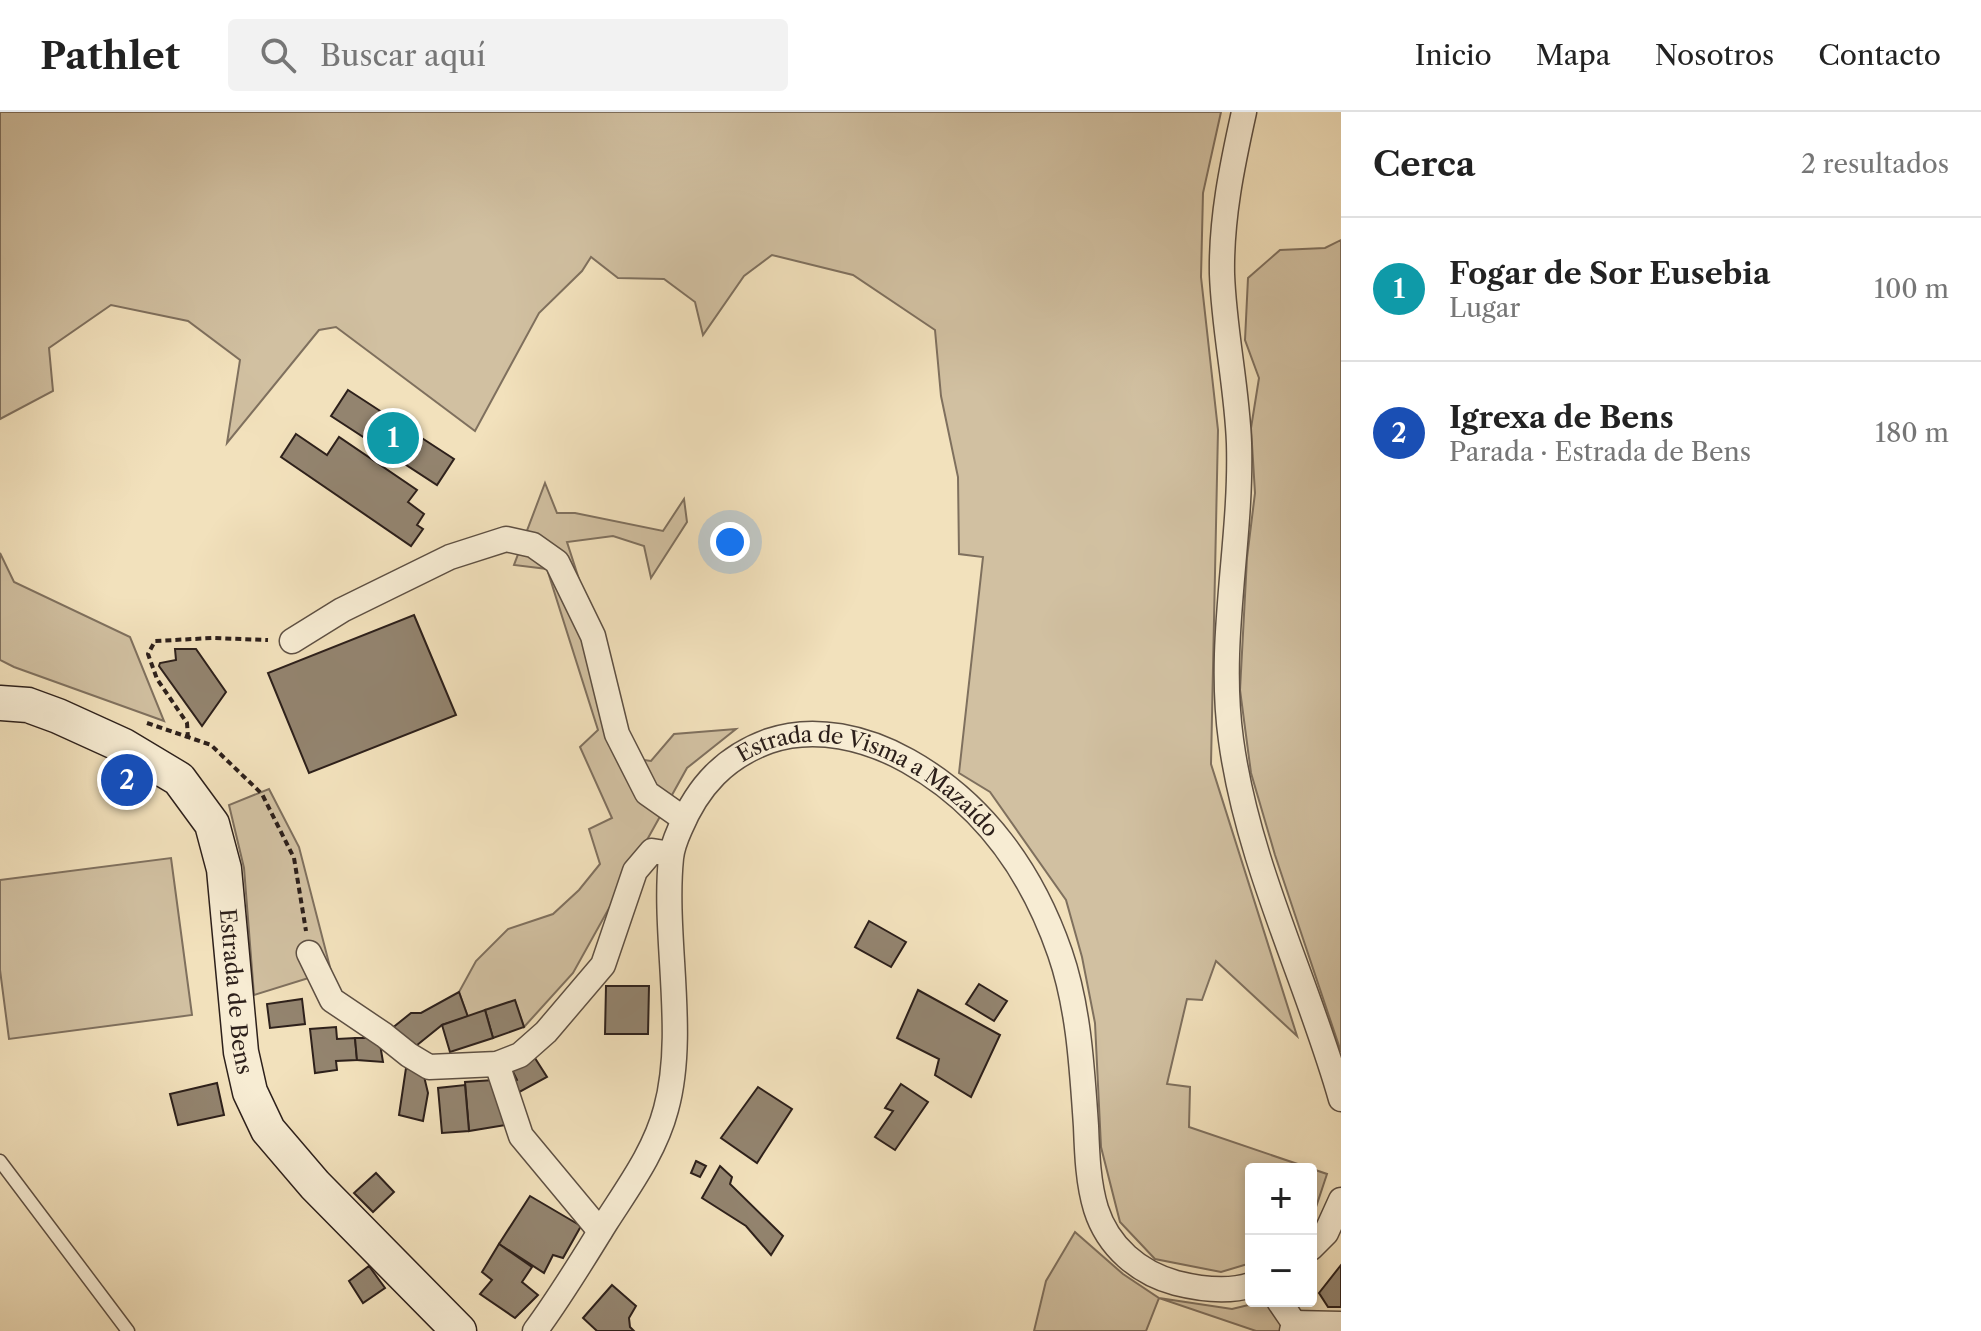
<!DOCTYPE html>
<html lang="es">
<head>
<meta charset="utf-8">
<style>
  body { margin:0; font-family:"Libre Caslon Text",serif; background:#f2f2f2; color:#222 }
  .controls { position:absolute; right:24px; bottom:24px; display:grid; overflow:hidden; border-radius:8px; box-shadow:0 4px 12px #0003 }
  .controls button { width:72px; height:72px; display:grid; place-items:center; padding:0; border:0; border-bottom:2px solid #e0e0e0; background:#fff; color:#222; font:40px sans-serif }
  .you { position:absolute; left:730px; top:430px; width:28px; height:28px; margin:-20px; border:6px solid #fff; border-radius:50%; background:#1a73e8; box-shadow:0 0 0 12px #1a73e833 }
  .badge { display:grid; place-items:center; width:52px; height:52px; border-radius:50%; background:#b45309; color:#fff; font-size:26px; font-weight:700 }
  .pin { position:absolute; translate:-50% -50%; border:4px solid #fff; box-shadow:0 2px 8px #0006 }
  .list { margin:0; padding:0; list-style:none }
  h2 { display:flex; justify-content:space-between; align-items:center; height:104px; margin:0; padding:0 32px; font-size:34px }
  h2 small { font-size:26px; font-weight:400; color:#767676 }
  .list li { display:grid; grid-template-columns:52px 1fr auto; gap:24px; align-items:center; box-sizing:border-box; height:144px; padding:0 32px; border-top:2px solid #e0e0e0 }
  .list b { display:block; font-size:30px; white-space:nowrap }
  .list p { margin:0; font-size:26px; white-space:nowrap; color:#767676 }
  .list em { font-size:26px; font-style:normal; color:#767676 }
  .icon { flex:none; width:44px; height:44px; fill:none; stroke:currentColor; stroke-width:2; stroke-linecap:round; stroke-linejoin:round }
  .map { position:relative; flex:none; width:1341px; height:1219px; overflow:hidden }
  header { display:flex; align-items:center; gap:48px; box-sizing:border-box; height:112px; padding:0 40px; background:#fff; border-bottom:2px solid #e0e0e0 }
  header strong { font-size:38px }
  nav { display:flex; gap:44px; margin-inline-start:auto; font-size:28px }
  .search { width:560px; height:72px; background:#f2f2f2; display:flex; align-items:center; gap:20px; box-sizing:border-box; padding:0 28px; border-radius:8px; color:#767676; font-size:30px }
  main { display:flex }
  aside { flex:1; background:#fff }
  .map>svg:first-child { display:block }
  .green { fill:#d1c0a1; stroke:#7f705e; stroke-width:2 }
  .building { fill:#93846f; stroke:#2d201b; stroke-width:2 }
  .lines { fill:none; stroke-linecap:round; stroke-linejoin:round }
  .lane-casing { stroke:#5e5043; stroke-width:15 }
  .street-casing { stroke:#5e5043; stroke-width:27 }
  .secondary-casing { stroke:#2d201b; stroke-width:37 }
  .path { stroke:#2d201b; stroke-width:4; stroke-dasharray:6 4; stroke-linecap:butt }
  .lane { stroke:#f7ecd3; stroke-width:12 }
  .street { stroke:#f7ecd3; stroke-width:24 }
  .secondary { stroke:#f7ecd3; stroke-width:34 }
  .labels { text-anchor:middle; stroke-width:6; stroke-linejoin:round; paint-order:stroke }
  .street-label { font-size:22px; fill:#2d201b; stroke:#f7ecd3 }
</style>
</head>
<body>
<header>
<strong>Pathlet</strong>
<div class="search"><svg class="icon" aria-label="search" viewBox="0 0 24 24"><circle cx="10" cy="10" r="6"/><path d="M15 15l6 6"/></svg>Buscar aquí</div>
<nav><a>Inicio</a><a>Mapa</a><a>Nosotros</a><a>Contacto</a></nav>
</header>
<main>
<div class="map">
<svg width="1341" height="1219" viewBox="0 0 1341 1219">
  <rect width="100%" height="100%" fill="#f2e1bc"/>
  <filter id="stains"><feTurbulence type="fractalNoise" baseFrequency=".0025" numOctaves="4"/><feColorMatrix values="0 0 0 0 .2 0 0 0 0 .09 0 0 0 0 .02 0 0 0 .5 -.17"/></filter>
  <radialGradient id="worn" r=".72"><stop offset=".6" stop-color="#630" stop-opacity="0"/><stop offset="1" stop-color="#630" stop-opacity=".3"/></radialGradient>
  <!-- green -->
  <g class="green">
    <path d="M0,0H1221L1203,81L1201,165L1218,318L1211,652L1297,924L1216,849L1202,888L1187,887L1167,972L1190,975L1189,1015L1327,1062L1313,1104L1311,1107V1057H1251V1151L1221,1160L1155,1147L1120,1110L1101,1035L1095,911L1082,845L1066,788L990,680L959,661L983,445L959,442L958,365L941,284L935,218L853,163L772,143L744,164L703,223L695,190L664,167L618,166L591,145L582,159L539,201L475,319L336,215L319,218L227,331L240,248L188,209L111,193L49,236L53,279L0,307Z"/>
    <path d="M1341,128V940L1275,743L1251,661L1240,578L1247,446L1255,381L1251,316L1259,266L1245,228L1248,166L1280,138L1325,136Z"/>
    <path d="M545,371L557,401H575L663,419L684,387L687,410L651,466L644,434L613,424L567,430L637,647L651,649L674,622L736,617L687,656L573,861L524,915L515,889L468,905L459,880L476,849L508,817L553,802L579,778L600,752L589,717L612,706L580,635L598,618L547,457L514,453Z"/>
    <path d="M0,441L14,470L130,525L164,609L14,555L0,548Z"/>
    <path d="M269,677L299,735L331,859L254,883L244,756L229,693Z"/>
    <path d="M171,746L192,903L9,927L0,858V768Z"/>
    <path d="M1075,1120L1123,1162L1159,1186L1232,1197L1265,1189H1292L1299,1203L1341,1219H1256L1159,1186L1146,1219H1034L1046,1169Z"/>
  </g>
  <!-- building -->
  <g class="building">
    <path d="M348,278L454,347L437,373L331,304Z"/>
    <path d="M296,322L327,343L339,325L417,378L408,390L424,402L417,413L423,417L411,434L281,345Z"/>
    <path d="M414,503L456,603L309,661L268,561Z"/>
    <path d="M175,537H196L226,580L202,614L159,554L160,551L176,548Z"/>
    <path d="M869,809L906,830L891,855L855,835Z"/>
    <path d="M979,872L1007,889L994,909L966,892Z"/>
    <path d="M606,874H649L648,922H605Z"/>
    <path d="M918,878L1000,923L971,985L935,963L939,947L897,926Z"/>
    <path d="M459,880L468,905L442,913L411,938L391,917L411,901H421Z"/>
    <path d="M302,887L305,912L270,916L267,892Z"/>
    <path d="M515,888L524,915L493,926L485,898Z"/>
    <path d="M485,898L493,926L450,940L442,913Z"/>
    <path d="M336,915L337,927L355,926L357,948L336,949L337,958L315,961L310,917Z"/>
    <path d="M355,926H379L383,950L357,948Z"/>
    <path d="M533,943L547,965L512,984L513,971L517,968L511,956Z"/>
    <path d="M406,956L423,960L428,981L423,1009L399,1003Z"/>
    <path d="M494,968L511,1012L469,1019L465,970Z"/>
    <path d="M217,971L224,1003L178,1013L170,982Z"/>
    <path d="M901,972L928,990L895,1038L875,1025L893,999L885,996Z"/>
    <path d="M465,973L469,1019L442,1021L438,976Z"/>
    <path d="M758,975L792,997L757,1051L721,1026Z"/>
    <path d="M696,1049L706,1054L700,1065L691,1061Z"/>
    <path d="M720,1054L732,1065L730,1072L783,1124L771,1143L746,1114L702,1086Z"/>
    <path d="M376,1061L394,1080L373,1100L354,1081Z"/>
    <path d="M530,1084L581,1114L563,1146L553,1143L544,1161L499,1132Z"/>
    <path d="M499,1132L532,1155L522,1170L538,1183L515,1206L480,1182L492,1168L482,1160Z"/>
    <path d="M1341,1153V1195H1328L1319,1181Z"/>
    <path d="M369,1154L385,1176L363,1191L349,1169Z"/>
    <path d="M612,1173L636,1194L629,1206L630,1215L634,1219H597L583,1206Z"/>
  </g>
  <g class="lines">
    <!-- lane casing -->
    <g class="lane-casing">
      <path id="lane" d="M0,1049L128,1219"/>
    </g>
    <!-- street casing -->
    <g class="street-casing">
      <g id="street">
        <path d="M1244,0C1232,54 1221,107 1222,162C1224,219 1237,275 1239,331C1242,431 1217,528 1231,628C1248,753 1307,867 1341,987"/>
        <path d="M292,529L342,498L450,445L506,427L533,433L557,450L593,524L617,622L647,681L684,707"/>
        <path d="M309,841L332,888L384,923L409,943L429,955L497,952L520,943L546,920L603,853L635,759L652,739L671,742"/>
        <path d="M497,952L521,1024L600,1119"/>
        <path d="M1311,1136L1326,1121L1341,1088"/>
        <path d="M1279,1189L1294,1211"/>
        <path id="s1" d="M535,1219C561,1184 583,1147 606,1110C629,1074 655,1039 666,997C687,921 663,825 671,746C672,736 676,726 680,717C698,674 725,645 769,629C815,613 867,626 908,649C983,691 1032,760 1060,841C1079,896 1082,957 1086,1014C1087,1041 1088,1071 1096,1097C1108,1135 1139,1161 1176,1171C1200,1177 1227,1181 1251,1173"/>
        <path d="M1292,1219L1294,1211L1341,1212"/>
      </g>
    </g>
    <!-- secondary casing -->
    <g class="secondary-casing">
      <g id="secondary">
        <path id="s2" d="M0,591L28,593L58,604L124,634L179,667L212,712L224,757L241,940L250,980L268,1018L315,1073L459,1219"/>
      </g>
    </g>
    <!-- path -->
    <g class="path">
      <path d="M147,611L211,633L262,682L294,746L306,819"/>
      <path d="M188,626L187,611L157,567L148,542L155,529L212,526L268,528"/>
    </g>
    <!-- lane -->
    <use href="#lane" class="lane"/>
    <!-- street -->
    <use href="#street" class="street"/>
    <!-- secondary -->
    <use href="#secondary" class="secondary"/>
  </g>
  <g class="labels">
    <!-- street labels -->
    <g class="street-label">
      <text dy="8" stroke="none"><textPath href="#s1" startOffset="782">Estrada de Visma a Mazaído</textPath></text>
      <text dy="8" stroke="none"><textPath href="#s2" startOffset="422">Estrada de Bens</textPath></text>
    </g>
  </g>
  <rect width="100%" height="100%" filter="url(#stains)"/>
  <rect width="100%" height="100%" fill="url(#worn)"/>
</svg>
<div class="controls">
<button>+</button>
<button>−</button>
</div>
<div class="you"></div>
<div class="pin badge" style="left:393px;top:326px;background:#0f9aa8">1</div>
<div class="pin badge" style="left:127px;top:668px;background:#1a4fb4">2</div>
</div>
<aside>
<h2>Cerca<small>2 resultados</small></h2>
<ul class="list">
<li><span class="badge" style="background:#0f9aa8">1</span><div><b>Fogar de Sor Eusebia</b><p>Lugar</p></div><em>100 m</em></li>
<li><span class="badge" style="background:#1a4fb4">2</span><div><b>Igrexa de Bens</b><p>Parada · Estrada de Bens</p></div><em>180 m</em></li>
</ul>
</aside>
</main>
</body>
</html>
